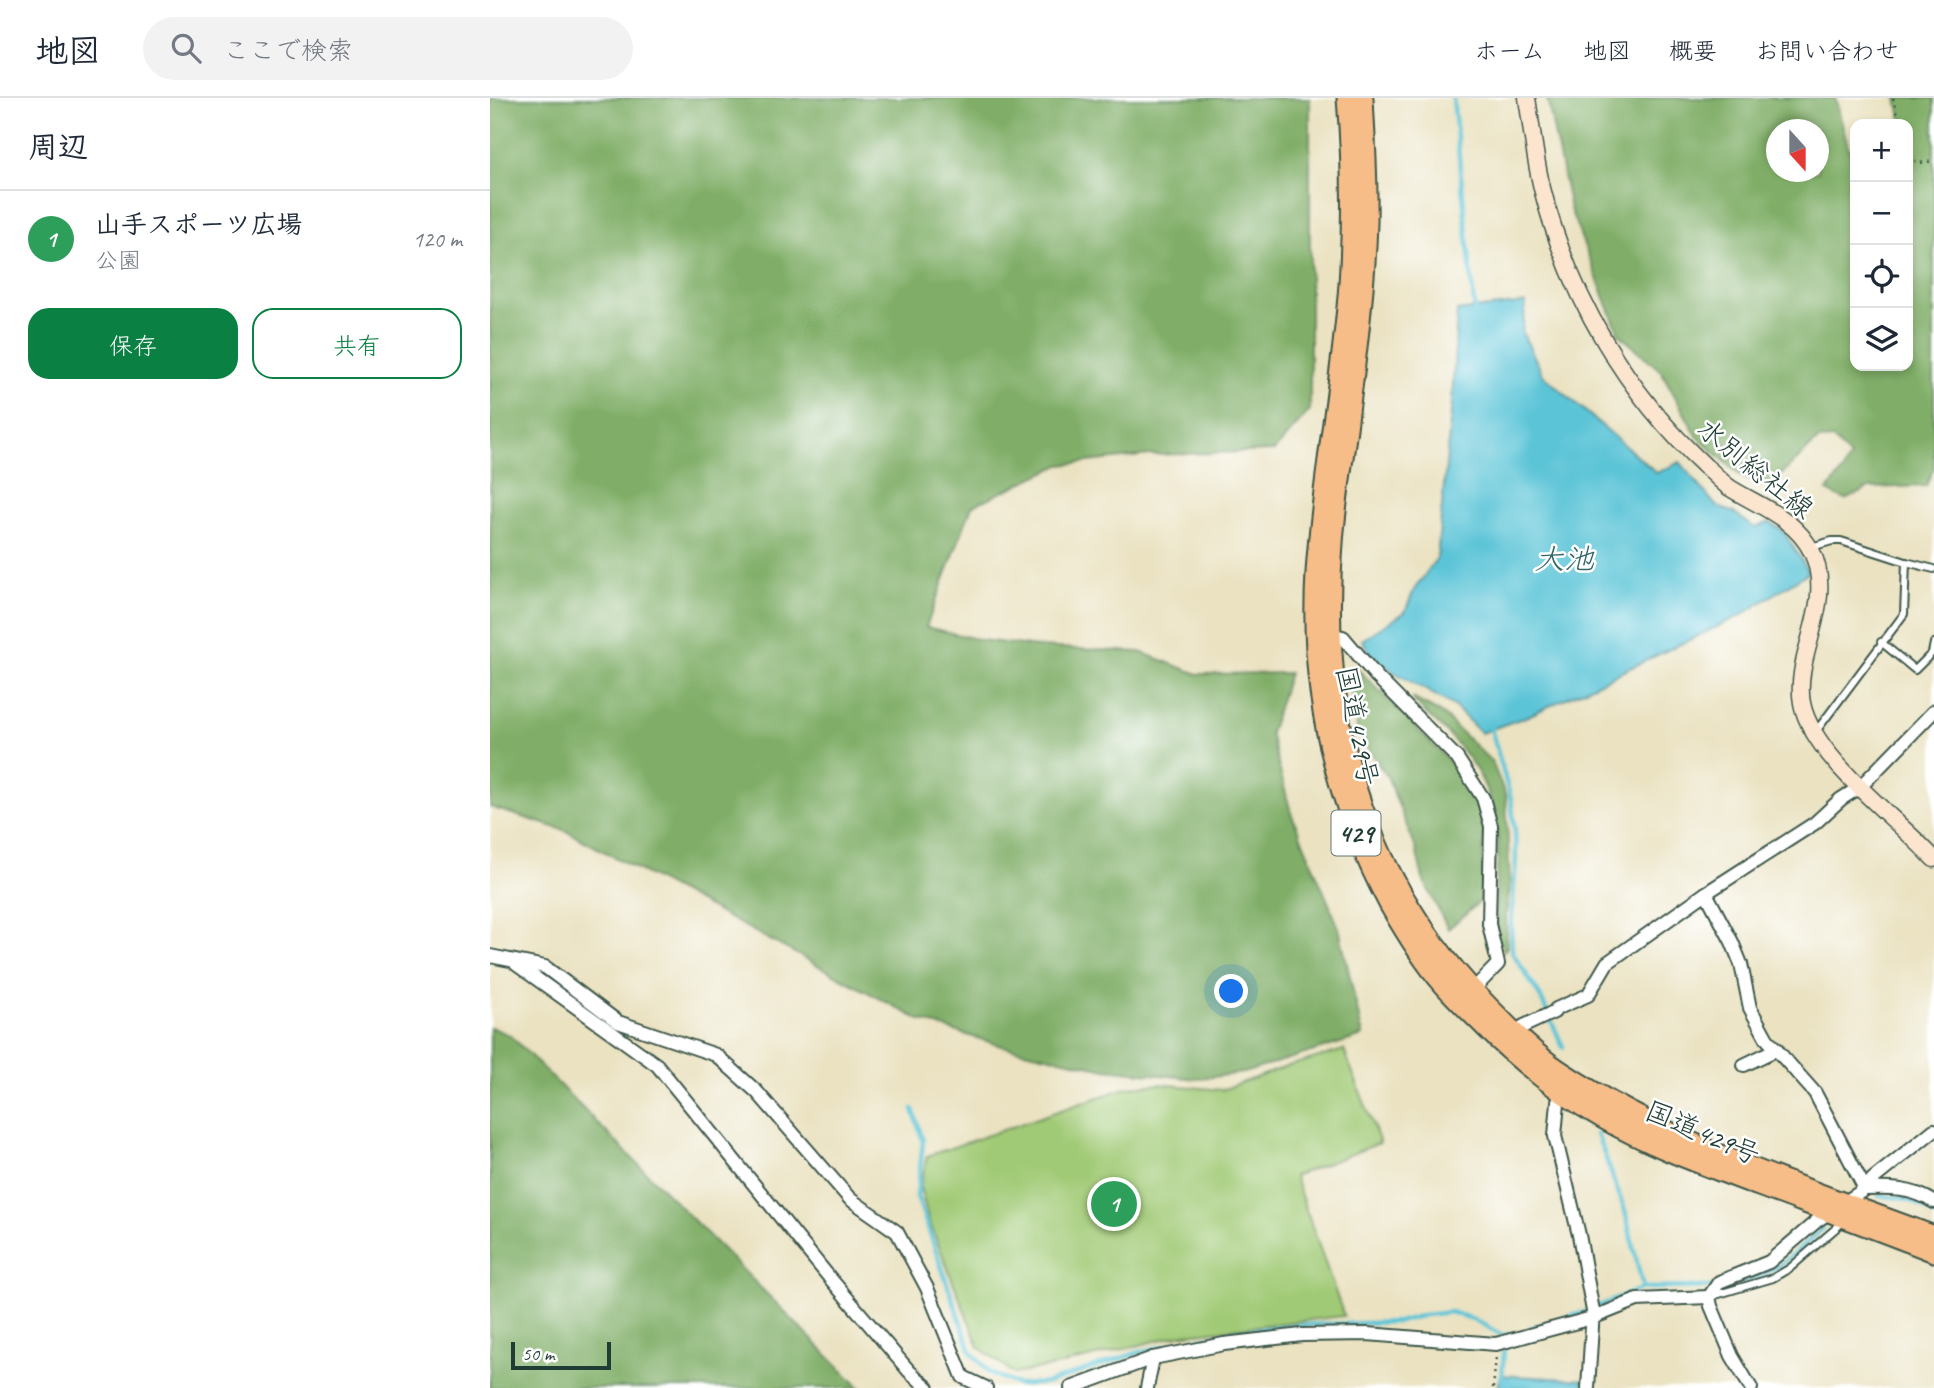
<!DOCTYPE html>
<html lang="ja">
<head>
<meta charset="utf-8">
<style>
  body { margin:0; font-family:Caveat,"Klee One",sans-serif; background:#f2f2f3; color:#1f2937 }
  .controls { position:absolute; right:21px; top:21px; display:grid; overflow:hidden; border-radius:14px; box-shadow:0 4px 10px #0003 }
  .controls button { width:63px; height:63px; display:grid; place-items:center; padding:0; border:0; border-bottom:2px solid #e0e1e3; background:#fff; color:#1f2937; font:35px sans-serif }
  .compass { position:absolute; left:1276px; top:21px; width:63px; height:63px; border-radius:50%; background:#fff; box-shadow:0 4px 10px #0003; rotate:159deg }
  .scale { position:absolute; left:21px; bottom:18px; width:100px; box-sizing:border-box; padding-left:7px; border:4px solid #1f3d34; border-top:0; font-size:19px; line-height:24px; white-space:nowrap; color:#1f3d34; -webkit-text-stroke:5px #fff; paint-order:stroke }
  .you { position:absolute; left:742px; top:894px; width:24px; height:24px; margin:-18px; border:5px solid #fff; border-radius:50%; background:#1a73e8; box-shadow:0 0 0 10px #1a73e833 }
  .badge { display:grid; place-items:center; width:46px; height:46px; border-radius:50%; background:#0b8043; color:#fff; font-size:23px; font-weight:700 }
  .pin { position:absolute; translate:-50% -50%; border:4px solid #fff; box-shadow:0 2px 7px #0006 }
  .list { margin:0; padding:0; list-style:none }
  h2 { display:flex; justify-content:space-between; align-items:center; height:91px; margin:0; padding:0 28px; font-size:30px }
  h2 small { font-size:23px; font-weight:400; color:#747a83 }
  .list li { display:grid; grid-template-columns:46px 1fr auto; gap:21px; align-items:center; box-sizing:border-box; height:98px; padding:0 28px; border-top:2px solid #e0e1e3 }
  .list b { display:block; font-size:26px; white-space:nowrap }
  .list p { margin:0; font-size:23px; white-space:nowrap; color:#747a83 }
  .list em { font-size:23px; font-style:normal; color:#747a83 }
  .actions { display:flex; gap:14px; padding:21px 28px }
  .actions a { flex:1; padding:16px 0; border:2px solid #0b8043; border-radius:21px; text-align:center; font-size:24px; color:#0b8043 }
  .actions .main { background:#0b8043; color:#fff }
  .icon { flex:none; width:38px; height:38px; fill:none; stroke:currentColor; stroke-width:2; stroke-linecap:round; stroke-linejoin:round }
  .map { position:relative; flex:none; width:1444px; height:1290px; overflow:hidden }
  header { display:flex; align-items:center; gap:42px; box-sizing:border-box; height:98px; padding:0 35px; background:#fff; border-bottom:2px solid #e0e1e3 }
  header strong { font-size:33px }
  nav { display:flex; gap:38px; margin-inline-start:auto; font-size:24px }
  .search { width:490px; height:63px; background:#f2f2f3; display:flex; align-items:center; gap:18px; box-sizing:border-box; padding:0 24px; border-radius:38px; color:#747a83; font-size:26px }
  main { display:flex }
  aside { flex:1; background:#fff }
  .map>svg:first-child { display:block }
  .green { fill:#a1ca76; stroke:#608455; stroke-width:2 }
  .forest { fill:#80ae67; stroke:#50764e; stroke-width:2; fill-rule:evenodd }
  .water { fill:#5bc4d7; stroke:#3d8086; stroke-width:2 }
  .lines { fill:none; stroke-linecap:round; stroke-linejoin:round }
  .stream { stroke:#5bc4d7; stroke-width:4.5 }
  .service-casing { stroke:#3d5649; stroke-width:10 }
  .minor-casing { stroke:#3d5649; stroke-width:16 }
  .secondary-casing { stroke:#3d5649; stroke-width:19 }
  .trunk-casing { stroke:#3d5649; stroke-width:23 }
  .path { stroke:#3d5649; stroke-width:2.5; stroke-dasharray:2 5; stroke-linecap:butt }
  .service { stroke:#fff; stroke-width:6 }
  .minor { stroke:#fff; stroke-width:12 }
  .secondary { stroke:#fce5cf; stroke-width:16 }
  .trunk { stroke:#f7bd88; stroke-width:19 }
  .labels { text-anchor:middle; stroke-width:5; stroke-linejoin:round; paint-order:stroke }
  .shield { fill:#fff; stroke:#627771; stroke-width:2 }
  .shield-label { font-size:26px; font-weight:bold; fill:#1f3d34 }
  .street-label { font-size:28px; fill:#1f3d34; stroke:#fff }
  .water-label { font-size:30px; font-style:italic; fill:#316665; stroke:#fff }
</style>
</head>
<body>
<header>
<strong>地図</strong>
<div class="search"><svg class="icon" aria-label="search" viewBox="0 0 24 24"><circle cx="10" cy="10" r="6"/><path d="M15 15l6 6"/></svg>ここで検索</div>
<nav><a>ホーム</a><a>地図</a><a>概要</a><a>お問い合わせ</a></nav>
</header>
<main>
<aside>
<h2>周辺<small></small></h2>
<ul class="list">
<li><span class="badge" style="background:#2e9e5b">1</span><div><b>山手スポーツ広場</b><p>公園</p></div><em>120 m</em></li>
</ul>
<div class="actions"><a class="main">保存</a><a>共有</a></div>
</aside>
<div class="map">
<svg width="1444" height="1290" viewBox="0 0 1444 1290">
  <rect width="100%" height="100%" fill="#fff"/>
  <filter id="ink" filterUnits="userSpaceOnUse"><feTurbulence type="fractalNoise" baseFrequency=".0143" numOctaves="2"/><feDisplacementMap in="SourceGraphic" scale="14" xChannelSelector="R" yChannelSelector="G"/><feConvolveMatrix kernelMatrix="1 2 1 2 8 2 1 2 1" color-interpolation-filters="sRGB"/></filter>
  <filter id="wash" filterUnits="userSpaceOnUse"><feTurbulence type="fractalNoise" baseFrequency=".00686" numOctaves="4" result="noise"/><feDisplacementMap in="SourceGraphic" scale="28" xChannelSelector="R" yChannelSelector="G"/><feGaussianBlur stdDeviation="1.57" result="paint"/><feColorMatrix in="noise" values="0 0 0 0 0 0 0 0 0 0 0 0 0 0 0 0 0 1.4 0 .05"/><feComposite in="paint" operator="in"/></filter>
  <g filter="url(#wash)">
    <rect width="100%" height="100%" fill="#eae2c1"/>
    <!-- green -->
    <path class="green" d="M854,952L890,1045L804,1078L854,1218L689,1237L570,1267L524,1276L489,1249L439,1123L430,1089L437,1058L638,989L670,986L732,992L798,968Z"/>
    <!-- forest -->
    <g class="forest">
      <path d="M0,0H820V312L784,353L660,357L570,367L482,408L436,529L491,542L548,549L650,554L708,576L799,575L780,635L801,715L849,830L873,938L753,975L707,981L615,971L512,948L430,922L74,732L0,709Z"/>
      <path d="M1057,0H1345L1365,73V268H1418V57L1422,55L1418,48V26H1412L1407,0H1444V370L1436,388L1379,390L1355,402L1337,393L1353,373L1360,359L1343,341L1328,342L1279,388L1252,379L1207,338L1171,273L1129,236L1080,111ZM1286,32H1328V74H1286Z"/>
      <path d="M866,569L970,674L986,700L994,729L992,802L958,831L933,781L926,751L897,678L868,637L859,577Z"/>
      <path d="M922,600L951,615L1002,664L1016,699L1020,788L1016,818L1017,849L1014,853C995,819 1014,763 1006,724C1000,690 981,659 957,635C945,623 932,614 922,600Z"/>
      <path d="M0,929L20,937L370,1290H0Z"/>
    </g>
    <!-- water -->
    <g class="water">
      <path d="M1036,205L1032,234L1053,277L1167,375L1190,364L1226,408L1244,415L1265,430L1279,424L1293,433L1319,474L1250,518L1038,618L991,635L964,608L902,573L881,556L872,542L915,514L924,492L947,460L962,304L967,213Z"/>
      <path d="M1011,1277L1094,1282L1093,1290H1008Z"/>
    </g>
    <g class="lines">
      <!-- stream -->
      <g class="stream">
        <path d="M963,0L985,215"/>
        <path d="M1000,627L1021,701L1025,733L1026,761L1021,828L1022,854L1050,898L1073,949"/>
        <path d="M423,1011L433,1043L427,1098L481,1254L500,1275L528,1287L557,1285L653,1253L745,1234L811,1227L908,1224L934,1217L960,1214L983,1221L1014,1238L1019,1236"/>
        <path d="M1107,1036L1135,1113L1153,1190L1221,1189"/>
        <path d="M1389,1098C1414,1099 1424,1101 1444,1117"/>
        <path d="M1234,1188C1278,1183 1301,1159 1333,1130"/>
        <path d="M1041,1230L1092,1215L1153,1190"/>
        <path d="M1012,1282L1014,1251"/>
      </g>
    </g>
  </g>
  <g filter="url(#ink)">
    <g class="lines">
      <!-- service casing -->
      <g class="service-casing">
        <g id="service">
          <path d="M1321,449L1342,443H1351L1416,464L1414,516L1327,632"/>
          <path d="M1416,464L1444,471"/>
          <path d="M1391,544L1425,572L1442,555L1444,545"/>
          <path d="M1222,1198L1283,1180L1300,1170L1353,1124"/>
        </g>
      </g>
      <!-- minor casing -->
      <g class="minor-casing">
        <g id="minor">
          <path d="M835,535L853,539L887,579L967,660L993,700L1001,728L999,826L1008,866L978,897"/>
          <path d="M1216,795L1242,844L1251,866L1260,910L1277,941L1325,995L1375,1091C1400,1090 1422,1090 1444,1104"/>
          <path d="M0,858L55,869L128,924L226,957L267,994L360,1101L407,1134L437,1190L473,1279L496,1290"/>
          <path d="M26,866L167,967L339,1179L419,1273L438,1290"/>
          <path d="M1019,938L1034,928L1064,914L1066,911L1098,897L1117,865L1216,795L1325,725L1351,701L1370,689L1444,613"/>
          <path d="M1254,967L1287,951"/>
          <path d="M1075,989L1068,1004L1065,1038L1089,1137L1103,1213L1098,1290"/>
          <path d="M581,1290L663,1260L734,1246L812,1237L877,1236L1006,1246L1102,1220L1147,1202L1219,1199"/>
          <path d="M657,1290L663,1260"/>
          <path d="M1261,1290L1242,1258L1221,1208L1219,1199L1229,1184L1279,1164L1328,1122L1375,1091L1383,1081L1444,1032"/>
        </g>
      </g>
      <!-- secondary casing -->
      <g class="secondary-casing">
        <path id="secondary" d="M1037,0C1042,31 1045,64 1053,94C1080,199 1136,295 1216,369C1224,375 1231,384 1240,390C1269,408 1305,420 1322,454C1346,505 1303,557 1312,605C1322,659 1407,720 1444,761"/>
      </g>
      <!-- trunk casing -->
      <g class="trunk-casing">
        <g id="trunk">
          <path d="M857,0C862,61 863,125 859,186C852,283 832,379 826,475C819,592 844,703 899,806C915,834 932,862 953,886C966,901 981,915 995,929C1030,964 1068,995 1112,1020C1162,1049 1216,1068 1269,1088C1328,1110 1386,1131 1444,1154"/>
          <path d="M873,0C875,41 878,83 877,125C875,188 867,252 859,314C854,358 846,401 843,445C829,622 871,780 999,909C1021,931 1043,955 1069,972C1184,1049 1317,1090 1444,1138"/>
        </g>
      </g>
      <!-- path -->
      <g class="path">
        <path d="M1403,0L1409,26"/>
        <path d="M1418,60L1430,65L1444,63"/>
        <path d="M1003,1290L1006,1259"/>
      </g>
      <!-- service -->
      <use href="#service" class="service"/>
      <!-- minor -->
      <use href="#minor" class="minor"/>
      <!-- secondary -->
      <use href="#secondary" class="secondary"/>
      <!-- trunk -->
      <use href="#trunk" class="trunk"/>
    </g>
  </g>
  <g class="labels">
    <!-- shield labels -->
    <rect class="shield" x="841.5" y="712.5" width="49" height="45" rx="5"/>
    <g class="shield-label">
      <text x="866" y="744">429</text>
    </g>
    <!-- street labels -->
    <g class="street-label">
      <text transform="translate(1266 370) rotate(39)" y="10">水別総社線</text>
      <text transform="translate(868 628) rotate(79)" y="10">国道429号</text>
      <text transform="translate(1213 1034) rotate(23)" y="10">国道429号</text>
    </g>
    <!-- water labels -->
    <g class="water-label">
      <text x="1074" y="471">大池</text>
    </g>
  </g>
</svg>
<div class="controls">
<button>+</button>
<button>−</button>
<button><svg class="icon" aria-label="locate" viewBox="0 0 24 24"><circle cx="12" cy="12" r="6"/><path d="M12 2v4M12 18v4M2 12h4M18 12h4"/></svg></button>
<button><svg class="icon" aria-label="layers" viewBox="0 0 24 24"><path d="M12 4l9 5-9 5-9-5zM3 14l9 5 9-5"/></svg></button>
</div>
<svg class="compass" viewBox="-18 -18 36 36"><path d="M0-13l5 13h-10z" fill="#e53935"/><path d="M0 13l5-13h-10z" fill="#747a83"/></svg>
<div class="scale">50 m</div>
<div class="you"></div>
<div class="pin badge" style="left:624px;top:1106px;background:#2e9e5b">1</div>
</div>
</main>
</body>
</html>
